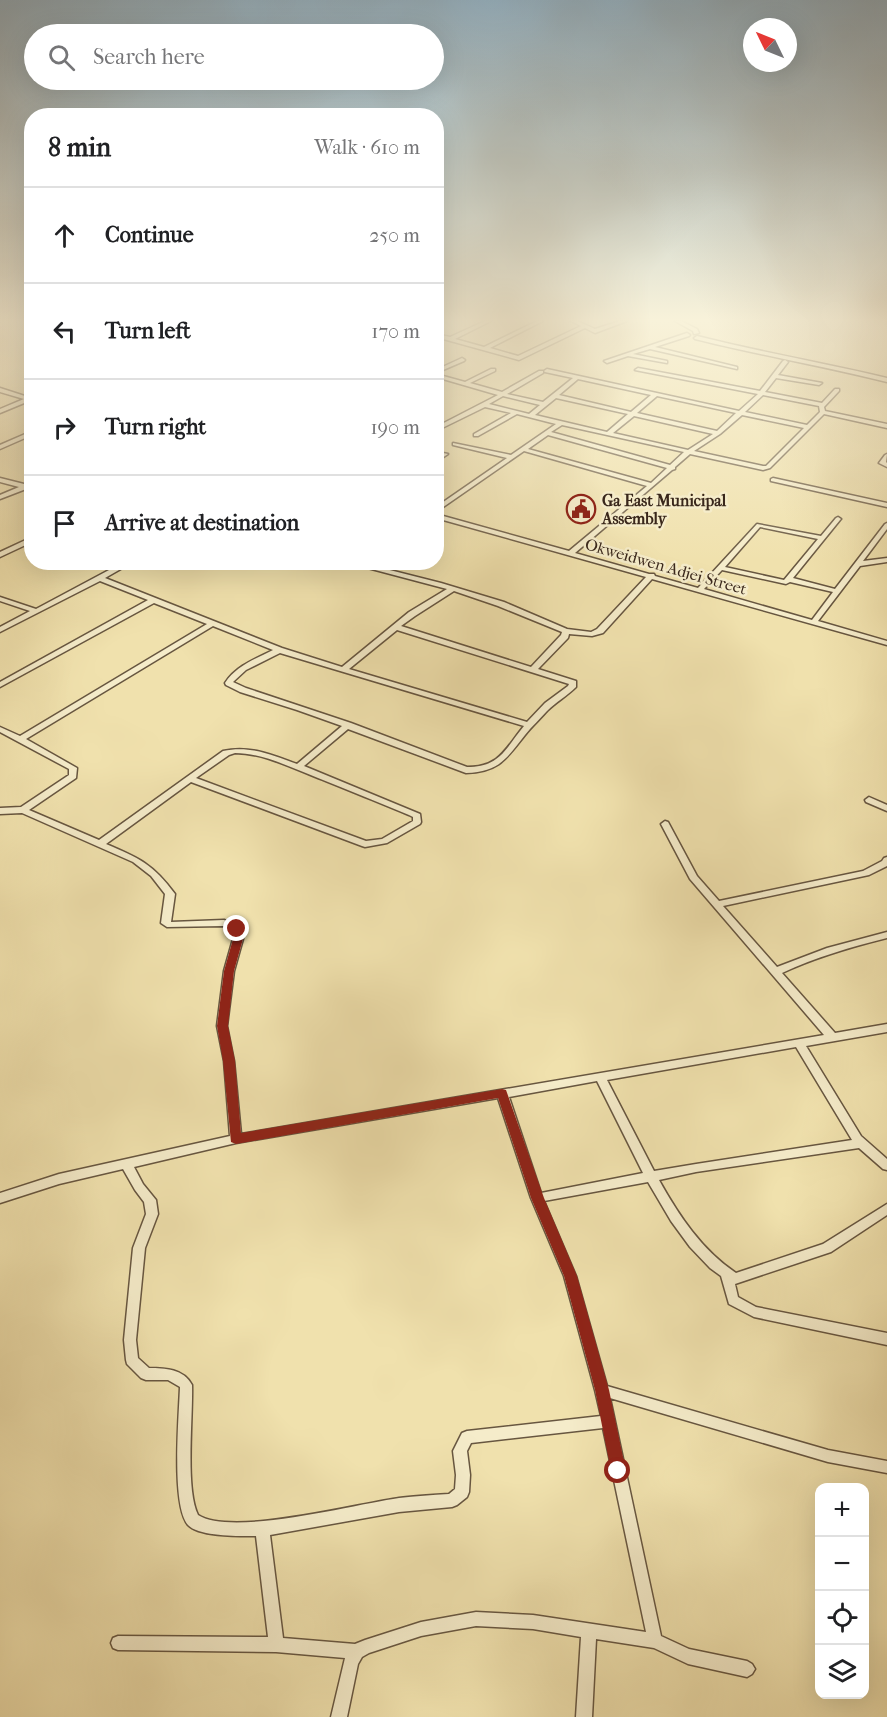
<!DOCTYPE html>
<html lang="en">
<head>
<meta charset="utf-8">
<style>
  body { margin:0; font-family:"IM FELL French Canon",serif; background:#f6f6f6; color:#202124 }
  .controls { position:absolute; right:18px; bottom:18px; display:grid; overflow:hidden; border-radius:12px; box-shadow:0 6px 24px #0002 }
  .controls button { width:54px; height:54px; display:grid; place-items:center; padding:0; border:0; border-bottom:2px solid #e0e0e0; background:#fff; color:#202124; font:30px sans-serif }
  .compass { position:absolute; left:743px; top:18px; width:54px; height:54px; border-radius:50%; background:#fff; box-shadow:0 6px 24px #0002; rotate:313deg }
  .stop { position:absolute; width:18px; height:18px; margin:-14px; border:4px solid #8f2418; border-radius:50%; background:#fff }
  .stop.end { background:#8f2418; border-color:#fff; box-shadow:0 2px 6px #0008 }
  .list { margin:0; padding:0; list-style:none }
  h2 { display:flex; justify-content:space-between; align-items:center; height:78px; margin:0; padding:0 24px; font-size:26px }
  h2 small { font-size:20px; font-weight:400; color:#757577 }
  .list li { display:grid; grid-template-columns:39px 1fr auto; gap:18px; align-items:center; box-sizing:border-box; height:96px; padding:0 24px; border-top:2px solid #e0e0e0 }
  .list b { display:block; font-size:22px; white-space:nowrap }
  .list em { font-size:20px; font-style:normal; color:#757577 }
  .icon { flex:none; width:33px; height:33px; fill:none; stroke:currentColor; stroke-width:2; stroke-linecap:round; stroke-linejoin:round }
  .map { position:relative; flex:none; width:887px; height:1717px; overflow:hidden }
  .search { position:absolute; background:#fff; box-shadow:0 6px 24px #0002; left:24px; top:24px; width:420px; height:66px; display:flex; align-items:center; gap:15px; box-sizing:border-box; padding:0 21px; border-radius:33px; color:#757577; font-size:22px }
  .panel { position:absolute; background:#fff; box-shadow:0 6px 24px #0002; left:24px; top:108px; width:420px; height:462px; border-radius:24px }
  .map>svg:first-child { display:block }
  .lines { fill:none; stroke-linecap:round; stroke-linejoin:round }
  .minor-casing { stroke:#675640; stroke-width:3 }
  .minor { fill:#f5ecca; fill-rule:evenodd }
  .route { fill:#8f2418 }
  .labels { text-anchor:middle; stroke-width:5; stroke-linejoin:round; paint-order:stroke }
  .far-poi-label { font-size:16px; font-weight:bold; fill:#39271b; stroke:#f5ecca; text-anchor:start }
  .far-street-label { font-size:16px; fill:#39271b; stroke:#f5ecca }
</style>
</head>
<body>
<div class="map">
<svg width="887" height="1717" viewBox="0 0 887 1717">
  <rect width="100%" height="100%" fill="#f0e1ad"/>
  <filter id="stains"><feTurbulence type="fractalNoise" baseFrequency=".00333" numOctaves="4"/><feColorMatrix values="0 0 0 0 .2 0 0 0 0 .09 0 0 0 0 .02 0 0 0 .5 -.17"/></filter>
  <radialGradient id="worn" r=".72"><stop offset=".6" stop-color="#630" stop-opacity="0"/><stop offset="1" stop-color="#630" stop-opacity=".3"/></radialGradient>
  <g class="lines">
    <!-- minor casing -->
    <g class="minor-casing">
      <g id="minor">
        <path d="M485,321H491L455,339L484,347L537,321H543L490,348L518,356L581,326L571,321H577L595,329L620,321H627L595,333L585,328L519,360L436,337V334L450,337Z"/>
        <path d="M675,321H681L697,329L699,333L694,334L693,331Z"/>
        <path d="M687,333L690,335L689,336L655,347L737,367V369L650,349L633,354L667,361V363L628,356L607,363L604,361Z"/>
        <path d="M697,336C760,352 824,363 887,378V382C823,366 759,355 695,339L694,338Z"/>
        <path d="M462,358L465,360L464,361L436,373V370Z"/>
        <path d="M785,360L788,362L778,375L822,383L819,385L776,378L765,392L822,403L835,389H839V391L824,407L825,411L887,424V428L824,414L770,468L763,470L690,454L675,467V469L672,470L575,553L649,574H654L655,576L698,588L757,524L821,536L836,518L838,517L841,519L840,520L793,578L835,589L885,524L887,523V529L863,561L887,558V562L860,566L818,621L887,641V645L652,579L603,633L592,636L569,634L568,638L538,669L576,681V687C567,696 556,702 547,711C540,719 532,726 525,735C506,759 499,772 466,773L348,729L304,766L420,814L421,822L420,824L387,843L365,847L362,846L191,782L106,844C139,858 153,864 175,894L171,922L224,920L241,927L243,929V939L234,971L227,1026L234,1061L241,1134L824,1035L690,879L661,824L665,821L668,822L697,876L719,901L863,871L882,861L884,858L887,857V866L869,875L723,906L777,967L827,948L887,932V938C851,947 816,957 782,973L835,1033L887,1024V1032L806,1046L861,1136L887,1159V1170L883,1169L859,1148L696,1172L659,1180C679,1216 702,1250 736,1273L823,1244L887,1204V1215L831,1252L735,1284L738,1297L756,1307L887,1333V1345L754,1317L729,1304L721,1276L710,1268L690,1247L671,1221L648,1182L544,1201L576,1276L607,1386L828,1450L887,1461V1473L828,1462L610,1398L661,1636L689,1649L747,1661L752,1664L755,1669L752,1674L747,1677L688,1664L654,1648L596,1639L592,1717H576L581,1637L533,1629L476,1626L421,1636L369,1653L362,1657L358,1664L347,1717H331L345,1658L276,1652L118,1650L113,1648L111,1643L113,1638L118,1636L268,1637L256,1536C240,1536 199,1537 188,1525C171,1505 179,1416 180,1387L168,1380H146L141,1378L127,1364L126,1360L124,1340L133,1248L146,1214L144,1202L135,1190L123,1169L59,1184L0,1203V1193L59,1174L230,1136L224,1061L217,1026L224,971L233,939V931L223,926L167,927L161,923L165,894L151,876L133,862L22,813L0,814V808L21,807L69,775V769L0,732V727L20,736L207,624L154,603L0,687V682L148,600L100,581L0,632V627L30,611L0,601V597L36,609L124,562H133L105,578L282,648L342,667L409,612L447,589L345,562H358L441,583L504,602L567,629L591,632L597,629L646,577L436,518V514L569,551L647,486L524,451L436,512V507L507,458L453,445V443L511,455L556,424L517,414L478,436H474V434L511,413L485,407L436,431V427L498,395L436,377V374L465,382L491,369H495V371L470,383L502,392L539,371H543V373L507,394L543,402L573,378L545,372L544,371L547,369L739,411L758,394L635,370L638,368L760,391L783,361ZM578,379L651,395L631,412L559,395ZM763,395L819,406L820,412L807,425L745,412ZM503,396L540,405L529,414L489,404ZM657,396L736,413L717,431L637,413ZM556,398L628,414L607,432L535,415ZM742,415L804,428L766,466H763L694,451L720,434ZM634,416L713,434L688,450L613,433ZM562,425L684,452L670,465L551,432ZM548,435L667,468L651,483L528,449ZM760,527L818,539L784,580L725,567ZM722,570L786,584L790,582L833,592L812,620L704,589ZM454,591L498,606L562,632L561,635L531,667L401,626L415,616ZM213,626L273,650C255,659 236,666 225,683L226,685L240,692L297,710L342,726L297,764C272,755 250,745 223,751L99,840L29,810L76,778L77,768L26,739ZM397,630L569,684L568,686L545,703L527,722L349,669ZM280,653L524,726C505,749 500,767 467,767L351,723L246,688L233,682L246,670ZM235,753C263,753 292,768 318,778C349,790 379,803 409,815L413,817V821L382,839L366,841L196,778L229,755ZM796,1047L852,1140L696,1164L654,1171L607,1080ZM597,1081L643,1173L541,1193L509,1097ZM498,1098L531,1198L564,1276L595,1390L601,1416L467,1431L462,1433L453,1451L456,1475L455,1489L449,1494C432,1495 415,1496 399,1498C356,1504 232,1537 198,1515C185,1489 193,1417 192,1385C184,1369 165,1368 149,1368L138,1358L136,1340L145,1248L158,1214L156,1200L143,1184L134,1167L236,1143ZM603,1428L646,1632L533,1615L476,1612L421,1622L365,1640L355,1644L283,1638L270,1535L399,1512L452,1507L457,1505L467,1497L469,1492L470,1475L467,1451L471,1443Z"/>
        <path d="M0,388L31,398L32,402L29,401L0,413V409L24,399L0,392Z"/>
        <path d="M32,431V435L0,449V445Z"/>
        <path d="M443,453L448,454L436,462V457Z"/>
        <path d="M887,454L886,462L887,463V467L879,463L885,455Z"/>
        <path d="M0,478L32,486V490L26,489L0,499V495L19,487L0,482Z"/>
        <path d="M773,478L887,503V507L771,481V479Z"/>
        <path d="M32,537V542L0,557V552Z"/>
        <path d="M869,797L887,805V811L866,802L865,800Z"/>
      </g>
    </g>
    <!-- minor -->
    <use href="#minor" class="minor"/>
  </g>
  <!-- sky -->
  <linearGradient id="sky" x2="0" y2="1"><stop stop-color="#92adbc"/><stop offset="0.57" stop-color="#f8f2da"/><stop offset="1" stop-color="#f8f2da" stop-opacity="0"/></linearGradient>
  <rect width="887" height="561" fill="url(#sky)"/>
  <!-- route -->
  <path class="route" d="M237,925L243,929V939L234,971L228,1026L235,1061L241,1133L502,1089L506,1090L544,1198L577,1276L609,1390L626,1471L624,1476L618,1478L613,1476L611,1471L595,1390L564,1276L531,1198L498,1098L236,1144L231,1142L223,1061L217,1026L224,971L233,939L232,929Z"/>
  <!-- icons -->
  <defs>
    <g id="civic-ring" transform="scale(1.5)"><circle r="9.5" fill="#f5ecca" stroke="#8f2418" stroke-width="1.5"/><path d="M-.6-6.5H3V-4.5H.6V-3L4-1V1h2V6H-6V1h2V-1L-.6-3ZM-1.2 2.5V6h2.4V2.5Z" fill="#8f2418"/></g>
  </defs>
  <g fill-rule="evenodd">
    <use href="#civic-ring" x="581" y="509"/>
  </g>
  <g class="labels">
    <!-- far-poi labels -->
    <g class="far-poi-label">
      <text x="602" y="506">Ga East Municipal<tspan x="602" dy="18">Assembly</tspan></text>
    </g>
    <!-- far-street labels -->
    <g class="far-street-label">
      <text transform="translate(666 566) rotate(16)" y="6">Okweidwen Adjei Street</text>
    </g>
  </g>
  <rect width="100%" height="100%" filter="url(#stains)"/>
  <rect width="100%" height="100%" fill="url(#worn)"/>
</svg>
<div class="controls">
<button>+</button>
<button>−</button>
<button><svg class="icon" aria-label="locate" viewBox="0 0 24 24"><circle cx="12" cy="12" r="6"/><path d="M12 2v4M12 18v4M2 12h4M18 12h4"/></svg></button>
<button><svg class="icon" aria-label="layers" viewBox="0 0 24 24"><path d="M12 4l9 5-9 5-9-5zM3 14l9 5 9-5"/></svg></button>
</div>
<svg class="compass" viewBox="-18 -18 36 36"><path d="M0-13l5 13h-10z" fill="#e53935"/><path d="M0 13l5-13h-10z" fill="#757577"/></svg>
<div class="stop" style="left:618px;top:1471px"></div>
<div class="stop end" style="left:237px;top:929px"></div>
<div class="search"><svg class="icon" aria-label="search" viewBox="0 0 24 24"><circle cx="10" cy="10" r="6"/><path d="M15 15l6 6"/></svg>Search here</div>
<section class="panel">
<h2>8 min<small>Walk · 610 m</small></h2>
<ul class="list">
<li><svg class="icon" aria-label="ahead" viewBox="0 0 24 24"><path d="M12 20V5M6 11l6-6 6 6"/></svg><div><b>Continue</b></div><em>250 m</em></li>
<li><svg class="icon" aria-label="left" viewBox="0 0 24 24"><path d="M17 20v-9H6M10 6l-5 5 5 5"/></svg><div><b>Turn left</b></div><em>170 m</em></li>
<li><svg class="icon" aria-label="right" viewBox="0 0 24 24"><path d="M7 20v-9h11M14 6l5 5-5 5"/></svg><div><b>Turn right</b></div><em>190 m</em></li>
<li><svg class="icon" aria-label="arrive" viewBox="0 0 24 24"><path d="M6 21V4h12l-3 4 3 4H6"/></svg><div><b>Arrive at destination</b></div></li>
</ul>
</section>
</div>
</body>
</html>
